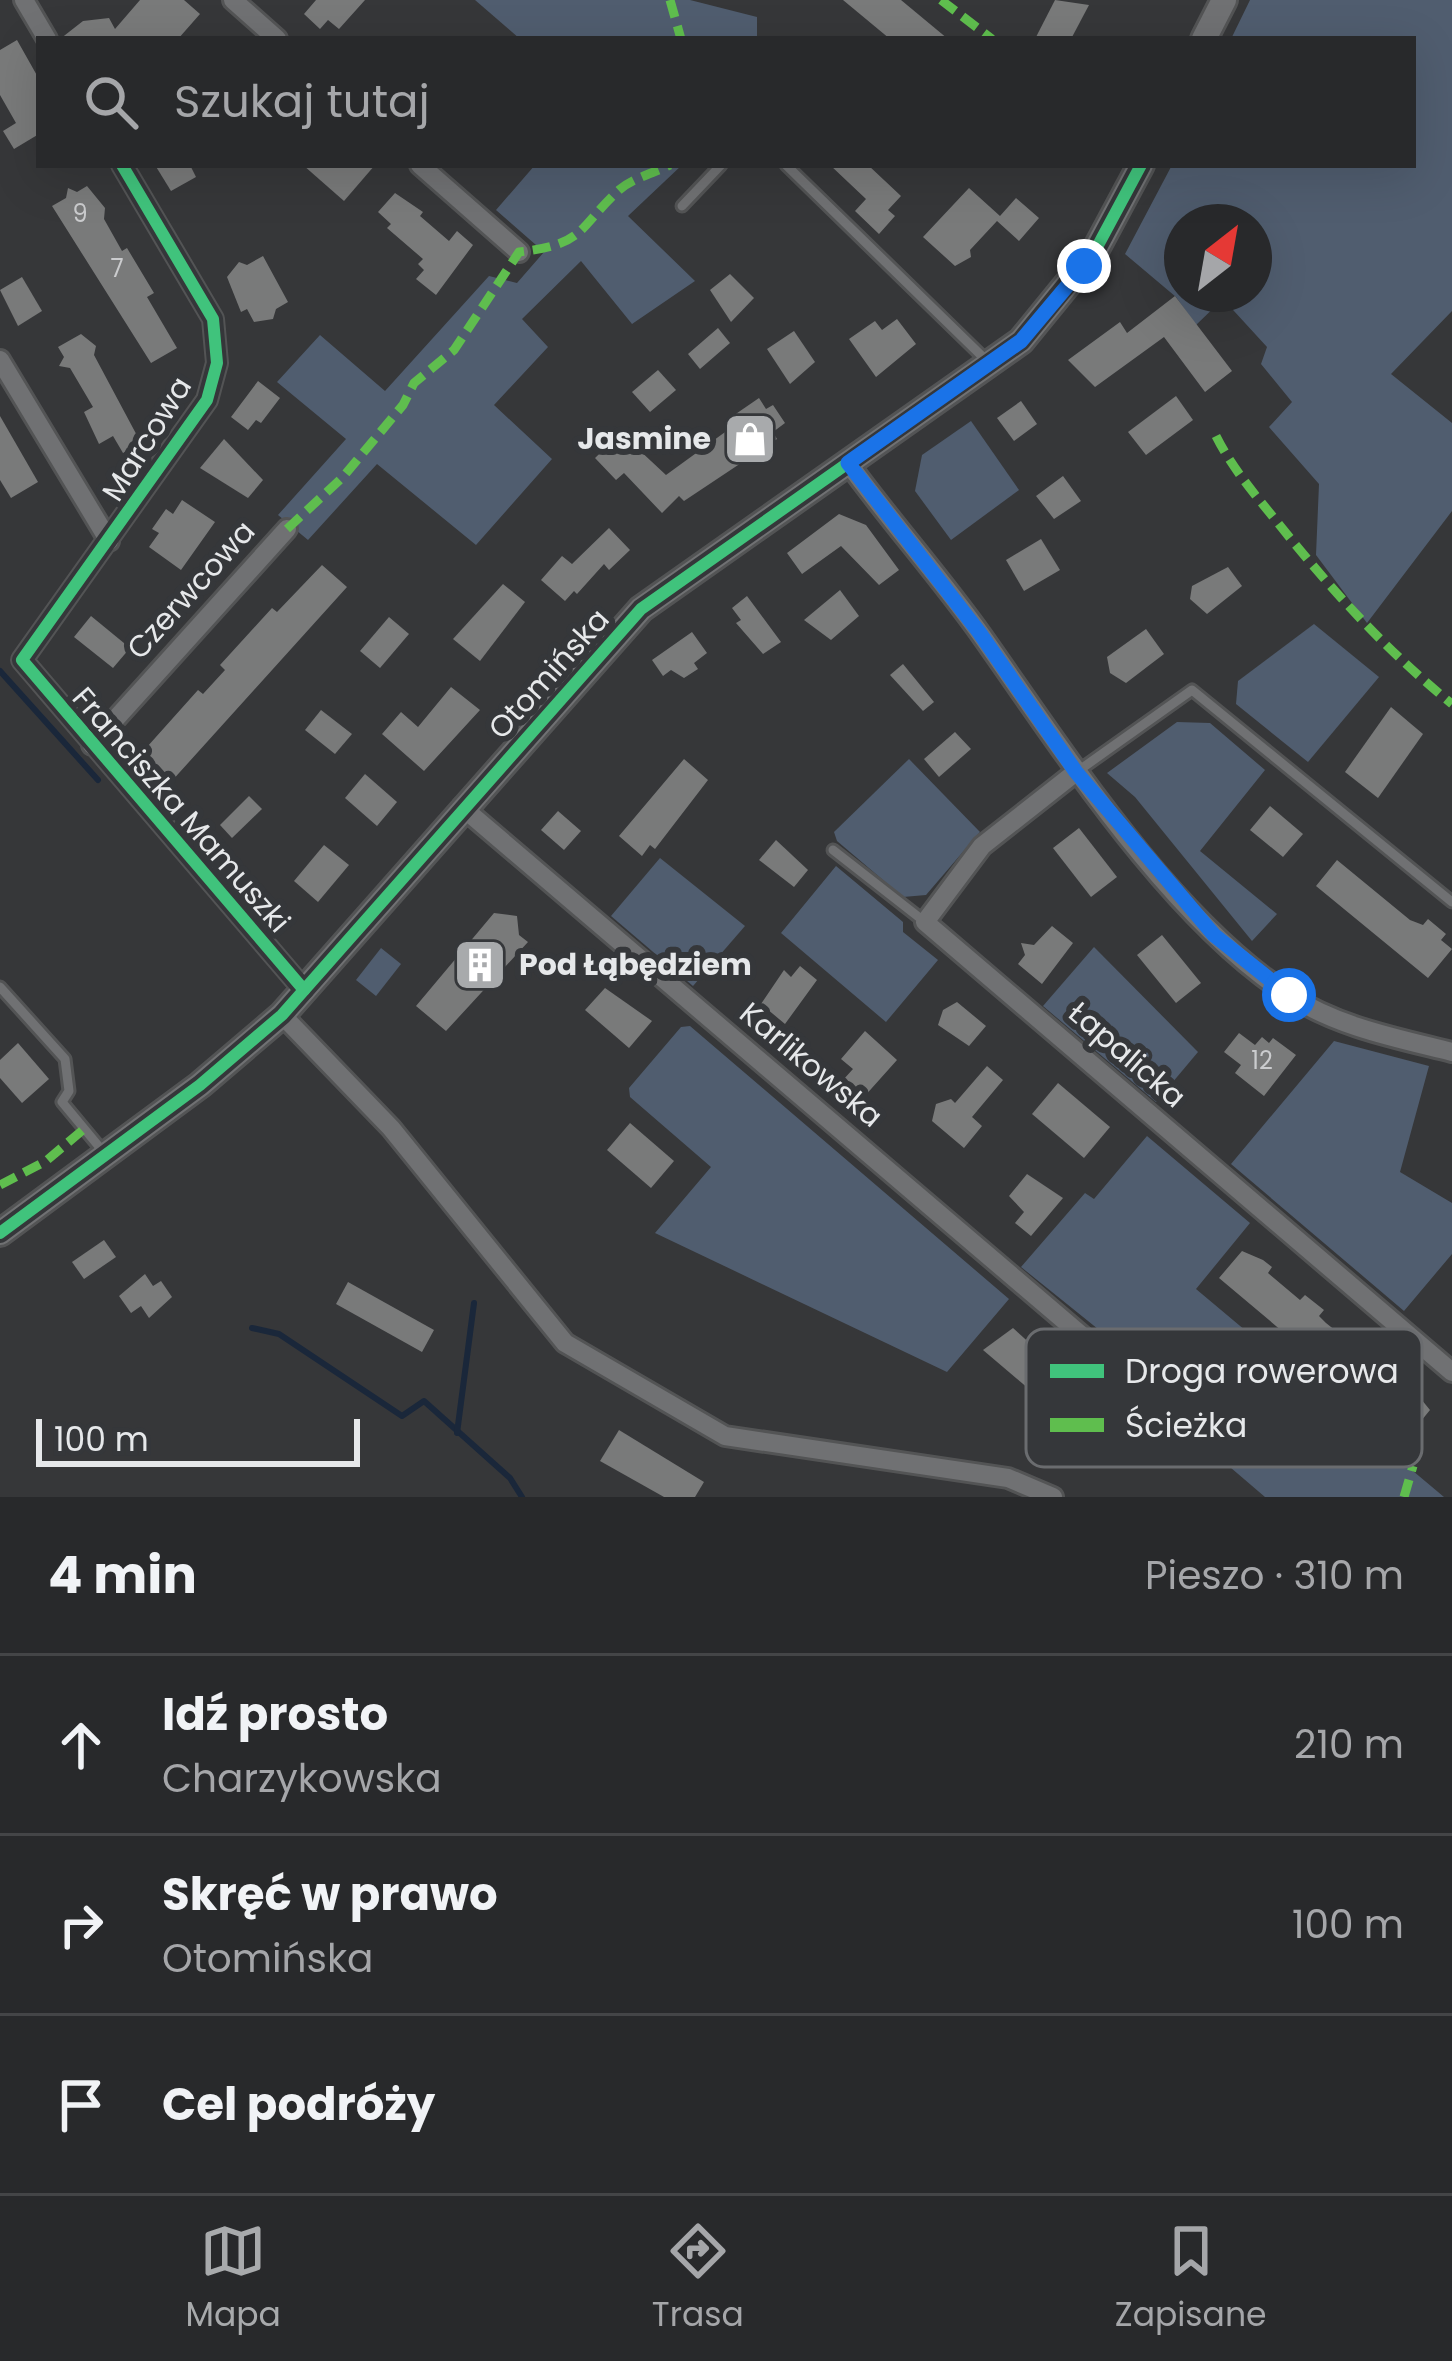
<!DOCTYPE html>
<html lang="pl">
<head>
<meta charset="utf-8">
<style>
  body { margin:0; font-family:Poppins,sans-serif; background:#303133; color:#f1f3f6 }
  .compass { position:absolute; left:1164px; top:204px; width:108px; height:108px; border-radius:50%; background:#28292b; box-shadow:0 12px 48px #0002; rotate:31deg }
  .scale { position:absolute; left:36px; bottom:30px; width:324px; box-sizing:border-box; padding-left:12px; border:6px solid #e6e8ea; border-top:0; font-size:33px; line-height:42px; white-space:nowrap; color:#e6e8ea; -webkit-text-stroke:9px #35373a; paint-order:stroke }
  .stop { position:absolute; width:36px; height:36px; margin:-27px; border:9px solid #1a73e8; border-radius:50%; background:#fff }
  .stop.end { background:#1a73e8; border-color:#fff; box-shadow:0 3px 12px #0008 }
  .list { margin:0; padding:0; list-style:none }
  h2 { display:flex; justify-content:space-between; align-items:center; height:156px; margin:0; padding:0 48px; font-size:51px }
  h2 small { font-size:39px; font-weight:400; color:#a5a6a9 }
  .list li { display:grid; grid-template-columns:78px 1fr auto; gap:36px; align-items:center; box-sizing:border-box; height:180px; padding:0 48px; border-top:3px solid #444547 }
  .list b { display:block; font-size:45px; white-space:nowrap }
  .list p { margin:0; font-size:39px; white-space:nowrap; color:#a5a6a9 }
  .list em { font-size:39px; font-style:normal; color:#a5a6a9 }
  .icon { flex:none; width:66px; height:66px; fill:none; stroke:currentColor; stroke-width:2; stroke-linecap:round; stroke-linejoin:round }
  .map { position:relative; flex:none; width:1452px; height:1497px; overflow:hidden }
  .search { position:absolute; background:#28292b; box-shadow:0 12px 48px #0002; left:36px; right:36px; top:36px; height:132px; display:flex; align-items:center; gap:30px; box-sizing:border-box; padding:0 42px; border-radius:0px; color:#a5a6a9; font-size:45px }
  .sheet { height:696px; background:#28292b }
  nav { display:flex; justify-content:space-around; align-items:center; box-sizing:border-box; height:168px; border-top:3px solid #444547; background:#28292b; font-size:33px; color:#a5a6a9 }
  nav a { display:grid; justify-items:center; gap:6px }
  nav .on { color:#a8aaac }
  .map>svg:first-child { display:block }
  .green { fill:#505d6f; fill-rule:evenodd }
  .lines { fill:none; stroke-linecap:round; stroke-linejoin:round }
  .stream { stroke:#1a273a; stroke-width:6 }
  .building { fill:#797a7a }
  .service-casing { stroke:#535455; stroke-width:15 }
  .minor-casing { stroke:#535455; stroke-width:24 }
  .tertiary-casing { stroke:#535455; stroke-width:30 }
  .service { stroke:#707173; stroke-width:9 }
  .minor { stroke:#707173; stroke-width:18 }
  .tertiary { stroke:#707173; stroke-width:24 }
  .quiet { stroke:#5fbe4e; stroke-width:9; stroke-dasharray:18 9; stroke-linecap:butt }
  .cycleway-casing { stroke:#35373a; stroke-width:20 }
  .cycleway { stroke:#40c37c; stroke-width:12 }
  .route { stroke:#1a73e8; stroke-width:15 }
  .labels { text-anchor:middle; stroke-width:12; stroke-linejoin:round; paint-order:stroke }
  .number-label { font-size:24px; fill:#cbccce }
  .street-label { font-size:30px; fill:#e6e8ea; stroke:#35373a }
  .poi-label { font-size:30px; font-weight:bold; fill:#e6e8ea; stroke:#35373a; text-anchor:end }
  .key { fill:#35373a; stroke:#6a6c6f; stroke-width:3 }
  .key-label { font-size:33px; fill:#e6e8ea }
</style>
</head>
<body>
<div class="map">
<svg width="1452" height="1497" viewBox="0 0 1452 1497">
  <rect width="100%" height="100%" fill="#363739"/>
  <!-- green -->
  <g class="green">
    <path d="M475,0H690L757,17V39H520Z"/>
    <path d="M1250,0H1452V311L1391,374L1452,423V511L1367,623L1316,555L1319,484L1269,427L1292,402L1261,364L1267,347L1223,299L1196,325L1176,297L1125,254L1172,165H1413V39H1231ZM1182,222H1254V294H1182Z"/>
    <path d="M535,165H682L628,216L695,281L632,324L581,261L522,319L548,347L494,405L552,459L476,545L377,464L308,540L278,515L346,439L277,382L320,335L385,391L489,276L517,283L544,252L496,210Z"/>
    <path d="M971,421L1019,490L951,540L915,491L922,455Z"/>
    <path d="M1314,624L1379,677L1308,762L1236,704L1238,681Z"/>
    <path d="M1177,722L1210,723L1265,770L1200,851L1277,914L1252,941L1135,797L1107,773Z"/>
    <path d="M909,759L980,832L926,895L903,897L837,841L834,832Z"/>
    <path d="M660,858L745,926L693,986L611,916Z"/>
    <path d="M836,866L903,922V932L938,960L886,1022L781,933Z"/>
    <path d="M1094,947L1198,1052L1156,1102L1043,1006Z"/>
    <path d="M381,948L401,964L376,996L356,980Z"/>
    <path d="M690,1026L1009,1299L947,1372L655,1233L711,1167L630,1097L629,1088L681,1027Z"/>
    <path d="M1334,1041L1429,1066L1400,1172L1452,1203V1254L1404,1311L1231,1164Z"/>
    <path d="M1147,1136L1250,1223L1196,1289L1444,1497H1265L1182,1426L1196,1408L1021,1267L1085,1193L1094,1199Z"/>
  </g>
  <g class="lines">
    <!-- stream -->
    <g class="stream">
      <path d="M0,671L98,780"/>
      <path d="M252,1328L279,1334L402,1416L424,1401L510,1478L522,1497"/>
      <path d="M457,1433L474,1303"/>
    </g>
  </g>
  <!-- building -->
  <g class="building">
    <path d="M140,0H184L200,14L178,39H60L83,21L109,18L115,29Z"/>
    <path d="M316,0H365L339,29L328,20L320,29L304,14Z"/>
    <path d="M843,0H901L948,39H890Z"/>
    <path d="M1055,0L1089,5L1071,39H1035Z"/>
    <path d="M17,40L39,79V134L14,149L3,131L16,123L0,95V50Z"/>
    <path d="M155,165H190L196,177L171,191Z"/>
    <path d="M303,165H375L344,201Z"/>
    <path d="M830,165H868L901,196L888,210L895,216L879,234L855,211L866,199Z"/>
    <path d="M87,186L105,208L104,219L122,251L127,248L154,293L147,297L177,348L151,363L52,206L66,198L68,188L77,192Z"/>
    <path d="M969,188L1000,216L1016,198L1039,218L1019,241L997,221L970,250L971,257L955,266L923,237Z"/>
    <path d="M395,193L423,212L420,216L449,241L457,231L473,245L436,295L416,279L424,270L418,264L423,259L387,228L391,224L378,212Z"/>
    <path d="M263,256L288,302L276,309L273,319L254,322L247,309L241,312L227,277L239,262L247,265Z"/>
    <path d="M730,274L754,298L731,322L710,290Z"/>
    <path d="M22,277L42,311L18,326L0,290Z"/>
    <path d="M1175,296L1232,371L1205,392L1164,337L1095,387L1068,360L1120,322L1127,333Z"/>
    <path d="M897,319L916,344L876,377L849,339L875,321L882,330Z"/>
    <path d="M718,328L730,343L700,369L688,354Z"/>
    <path d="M794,331L815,362L790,384L767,349Z"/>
    <path d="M81,334L96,346L94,355L141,443L123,453L113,436L99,444L84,412L93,407L70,368L59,366L64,357L58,347Z"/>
    <path d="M658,370L676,390L650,412L632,392Z"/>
    <path d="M258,381L280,398L261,423L256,420L248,430L231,417Z"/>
    <path d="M1176,396L1193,420L1146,455L1128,432Z"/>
    <path d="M759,398L766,409L773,405L785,423L773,432L777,439L684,501L679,496L662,513L624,473L616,480L595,458L621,433L666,475L732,427L727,420Z"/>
    <path d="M1021,401L1037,424L1014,441L997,418Z"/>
    <path d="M0,416L38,482L11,498L0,480Z"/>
    <path d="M224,439L263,480L248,498L200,468Z"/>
    <path d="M1063,476L1081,501L1054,519L1036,496Z"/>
    <path d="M182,500L215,522L181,570L149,547L159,533L152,529L166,509L173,514Z"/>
    <path d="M839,514L866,525L899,570L879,585L841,546L802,574L787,553Z"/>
    <path d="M609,528L630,550L609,570L604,564L577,594L574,591L565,601L541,580L562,556L572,564Z"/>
    <path d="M1041,539L1060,570L1024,591L1006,560Z"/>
    <path d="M322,565L347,587L170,783L144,759L151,752L147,747L198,690L203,694L225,670L220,665L272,608L277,612Z"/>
    <path d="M1228,567L1242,586L1207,614L1190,599L1192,586Z"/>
    <path d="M503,584L525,602L480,661L453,639Z"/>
    <path d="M840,590L859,616L831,640L804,620Z"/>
    <path d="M747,596L781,642L763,654L736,623L741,620L732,608Z"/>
    <path d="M91,616L130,648L113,668L74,637Z"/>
    <path d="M389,617L409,634L380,668L360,651Z"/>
    <path d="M1146,629L1164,654L1126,683L1110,673L1107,657Z"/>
    <path d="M692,632L707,653L694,663L698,669L684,678L671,670L663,676L652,660Z"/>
    <path d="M903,664L934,702L923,711L890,675Z"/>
    <path d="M451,687L480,710L424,771L382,734L401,712L418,727Z"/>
    <path d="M1391,707L1423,734L1378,798L1345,772Z"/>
    <path d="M321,710L352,734L335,754L305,730Z"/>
    <path d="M955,732L971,749L939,777L924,759Z"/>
    <path d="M684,759L708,780L655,849L650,845L642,856L619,836Z"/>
    <path d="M365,774L397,802L377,826L345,798Z"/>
    <path d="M249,796L262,809L232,838L220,825Z"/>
    <path d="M1270,806L1303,834L1283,857L1250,830Z"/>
    <path d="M558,811L581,831L564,850L541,830Z"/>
    <path d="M1079,828L1117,877L1091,897L1053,848Z"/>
    <path d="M776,840L808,870L794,887L759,860Z"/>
    <path d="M324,845L349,865L318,902L294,881Z"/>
    <path d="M1337,860L1410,920L1423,925L1428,919L1446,934L1441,940L1452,949L1428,978L1316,886Z"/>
    <path d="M494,913L517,916L519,935L528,942L446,1031L416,1006Z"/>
    <path d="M1052,926L1073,943L1042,984L1018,964L1025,955L1021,943L1034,945Z"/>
    <path d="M1162,935L1201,983L1176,1003L1137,955Z"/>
    <path d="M800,966L817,980L785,1024L761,1004L784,970L791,977Z"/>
    <path d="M605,988L652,1021L629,1048L585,1010Z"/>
    <path d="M957,1002L986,1026L969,1046L938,1025L943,1010Z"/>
    <path d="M865,1031L897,1060L863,1098L843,1080L853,1069L841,1059Z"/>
    <path d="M1239,1033L1255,1045L1262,1037L1269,1043L1273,1038L1296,1055L1264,1096L1235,1073L1241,1065L1224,1052Z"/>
    <path d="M18,1043L49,1079L22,1103L0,1078V1060Z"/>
    <path d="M987,1066L1003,1080L972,1117L982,1126L964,1148L932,1121L936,1104L951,1099L955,1103Z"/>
    <path d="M1058,1083L1110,1127L1084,1158L1032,1114Z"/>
    <path d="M630,1123L674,1161L651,1188L607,1150Z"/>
    <path d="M1027,1174L1063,1198L1031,1236L1015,1223L1024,1212L1009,1196Z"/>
    <path d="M104,1240L116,1257L84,1279L72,1262Z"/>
    <path d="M1242,1251L1263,1260L1272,1267L1268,1273L1300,1300L1305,1295L1324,1310L1319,1316L1326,1323L1421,1399L1430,1410L1408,1437L1219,1278Z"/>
    <path d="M145,1274L153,1286L161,1281L172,1297L149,1318L141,1306L131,1313L119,1296Z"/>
    <path d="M348,1282L434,1330L422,1352L336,1304Z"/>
    <path d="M1013,1328L1056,1367L1036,1395L983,1350Z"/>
    <path d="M619,1430L704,1482L695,1497H664L600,1461Z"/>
  </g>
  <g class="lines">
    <!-- service casing -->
    <g class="service-casing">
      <g id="service">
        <path d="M786,165L988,362"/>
        <path d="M682,206L721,165"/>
        <path d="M1078,771L1192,690L1452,902"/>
        <path d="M833,850L925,922"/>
        <path d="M0,987L65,1059L69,1091L62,1102L106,1155"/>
      </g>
    </g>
    <!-- minor casing -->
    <g class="minor-casing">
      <g id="minor">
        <path d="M24,0L47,39"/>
        <path d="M233,0L277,39"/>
        <path d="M122,165L213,319L217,363L207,400L22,660L304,990"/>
        <path d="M420,165L519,252"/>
        <path d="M0,360L109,541"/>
        <path d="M848,463C891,522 940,577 982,636C1064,752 1170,918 1289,995C1338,1027 1396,1038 1452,1052"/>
        <path d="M92,745L287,529"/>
        <path d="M1076,772L982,846L925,922L1452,1372"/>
        <path d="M462,807L1121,1369"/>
        <path d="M282,1015L391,1128L565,1343L725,1436L1008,1478L1053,1497"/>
      </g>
    </g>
    <!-- tertiary casing -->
    <g class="tertiary-casing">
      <g id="tertiary">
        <path d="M1204,39L1224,0"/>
        <path d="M0,1233L200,1085L282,1015L641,609L1021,341L1096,249L1141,165"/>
      </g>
    </g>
    <!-- service -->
    <use href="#service" class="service"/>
    <!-- minor -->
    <use href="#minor" class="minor"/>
    <!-- tertiary -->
    <use href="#tertiary" class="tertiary"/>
    <!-- quiet -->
    <g class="quiet">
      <path d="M670,0L681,39"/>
      <path d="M941,0L992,39"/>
      <path d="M1216,436C1233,470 1258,498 1282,528C1335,594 1387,651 1452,704"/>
      <path d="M287,529L343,477L403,405L414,383L454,350L519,252C586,244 576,230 619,190C633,178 654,173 670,165"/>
      <path d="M0,1185L46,1161L84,1129"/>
      <path d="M1404,1497L1413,1466"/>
    </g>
    <!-- cycleway casing -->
    <g class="cycleway-casing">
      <g id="cycleway">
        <path d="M122,165L213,319L217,363L207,400L22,660L304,990"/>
        <path d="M0,1233L200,1085L282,1015L641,609L1021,341L1096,249L1141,165"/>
      </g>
    </g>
    <!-- cycleway -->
    <use href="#cycleway" class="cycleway"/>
  </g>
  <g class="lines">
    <!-- route -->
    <path class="route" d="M1084,266L1021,341L848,463L979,632L1076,772L1214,935L1289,995"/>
  </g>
  <!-- icons -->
  <defs>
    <g id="shop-square" transform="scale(2.7)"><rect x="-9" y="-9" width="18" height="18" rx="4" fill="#a8aaac" stroke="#35373a"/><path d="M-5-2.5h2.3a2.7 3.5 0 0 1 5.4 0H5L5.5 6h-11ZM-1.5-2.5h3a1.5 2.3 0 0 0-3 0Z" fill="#fff"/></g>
    <g id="building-square" transform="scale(2.7)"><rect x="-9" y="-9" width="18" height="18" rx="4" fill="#a8aaac" stroke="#35373a"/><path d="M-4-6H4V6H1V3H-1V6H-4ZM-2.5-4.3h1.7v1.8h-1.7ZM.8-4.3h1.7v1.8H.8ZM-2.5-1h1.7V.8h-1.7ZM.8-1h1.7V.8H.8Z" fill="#fff"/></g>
  </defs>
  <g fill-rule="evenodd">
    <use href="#shop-square" x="750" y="439"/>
    <use href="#building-square" x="480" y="965"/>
  </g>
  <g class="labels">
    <!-- number labels -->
    <g class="number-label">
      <text x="80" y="222">9</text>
      <text x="117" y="277">7</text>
      <text x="1262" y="1069">12</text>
    </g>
    <!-- street labels -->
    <g class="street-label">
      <text transform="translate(147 439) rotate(-58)" y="10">Marcowa</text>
      <text transform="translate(191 590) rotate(-48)" y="10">Czerwcowa</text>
      <text transform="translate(549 674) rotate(-48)" y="10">Otomińska</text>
      <text transform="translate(181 810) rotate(49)" y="10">Franciszka Mamuszki</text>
      <text transform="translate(1127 1055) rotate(41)" y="10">Łapalicka</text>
      <text transform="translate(811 1065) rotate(40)" y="10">Karlikowska</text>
    </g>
    <!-- poi labels -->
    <g class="poi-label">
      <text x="711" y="449">Jasmine</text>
      <text x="519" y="975" text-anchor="start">Pod Łąbędziem</text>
    </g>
  </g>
  <!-- legend -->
  <rect x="1026" y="1329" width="396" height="138" rx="18" class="key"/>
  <rect x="1050" y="1364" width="54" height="14" fill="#40c37c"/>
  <rect x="1050" y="1418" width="54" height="14" fill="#5fbe4e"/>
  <g class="key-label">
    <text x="1125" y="1383">Droga rowerowa</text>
    <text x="1125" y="1437">Ścieżka</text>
  </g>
</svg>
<svg class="compass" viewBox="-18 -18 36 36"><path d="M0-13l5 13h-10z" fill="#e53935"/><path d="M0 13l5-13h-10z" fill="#a5a6a9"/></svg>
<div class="scale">100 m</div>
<div class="stop" style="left:1289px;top:995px"></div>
<div class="stop end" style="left:1084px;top:266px"></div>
<div class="search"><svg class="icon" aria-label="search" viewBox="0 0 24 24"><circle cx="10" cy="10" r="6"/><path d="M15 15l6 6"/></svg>Szukaj tutaj</div>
</div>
<section class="sheet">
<h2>4 min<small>Pieszo · 310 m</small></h2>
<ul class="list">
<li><svg class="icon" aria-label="ahead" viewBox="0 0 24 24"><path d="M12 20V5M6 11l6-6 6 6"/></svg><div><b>Idź prosto</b><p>Charzykowska</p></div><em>210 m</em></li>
<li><svg class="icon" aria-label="right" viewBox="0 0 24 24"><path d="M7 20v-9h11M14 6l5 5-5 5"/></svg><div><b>Skręć w prawo</b><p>Otomińska</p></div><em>100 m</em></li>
<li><svg class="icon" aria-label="arrive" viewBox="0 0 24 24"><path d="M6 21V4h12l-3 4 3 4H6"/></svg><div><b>Cel podróży</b></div></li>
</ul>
</section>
<nav>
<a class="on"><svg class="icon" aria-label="map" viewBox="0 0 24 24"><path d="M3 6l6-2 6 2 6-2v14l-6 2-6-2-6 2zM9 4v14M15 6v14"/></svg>Mapa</a>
<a><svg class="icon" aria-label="directions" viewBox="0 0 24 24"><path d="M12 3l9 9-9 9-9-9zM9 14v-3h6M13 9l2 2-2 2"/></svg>Trasa</a>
<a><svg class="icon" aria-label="saved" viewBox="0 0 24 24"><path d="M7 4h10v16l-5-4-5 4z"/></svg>Zapisane</a>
</nav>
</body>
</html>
